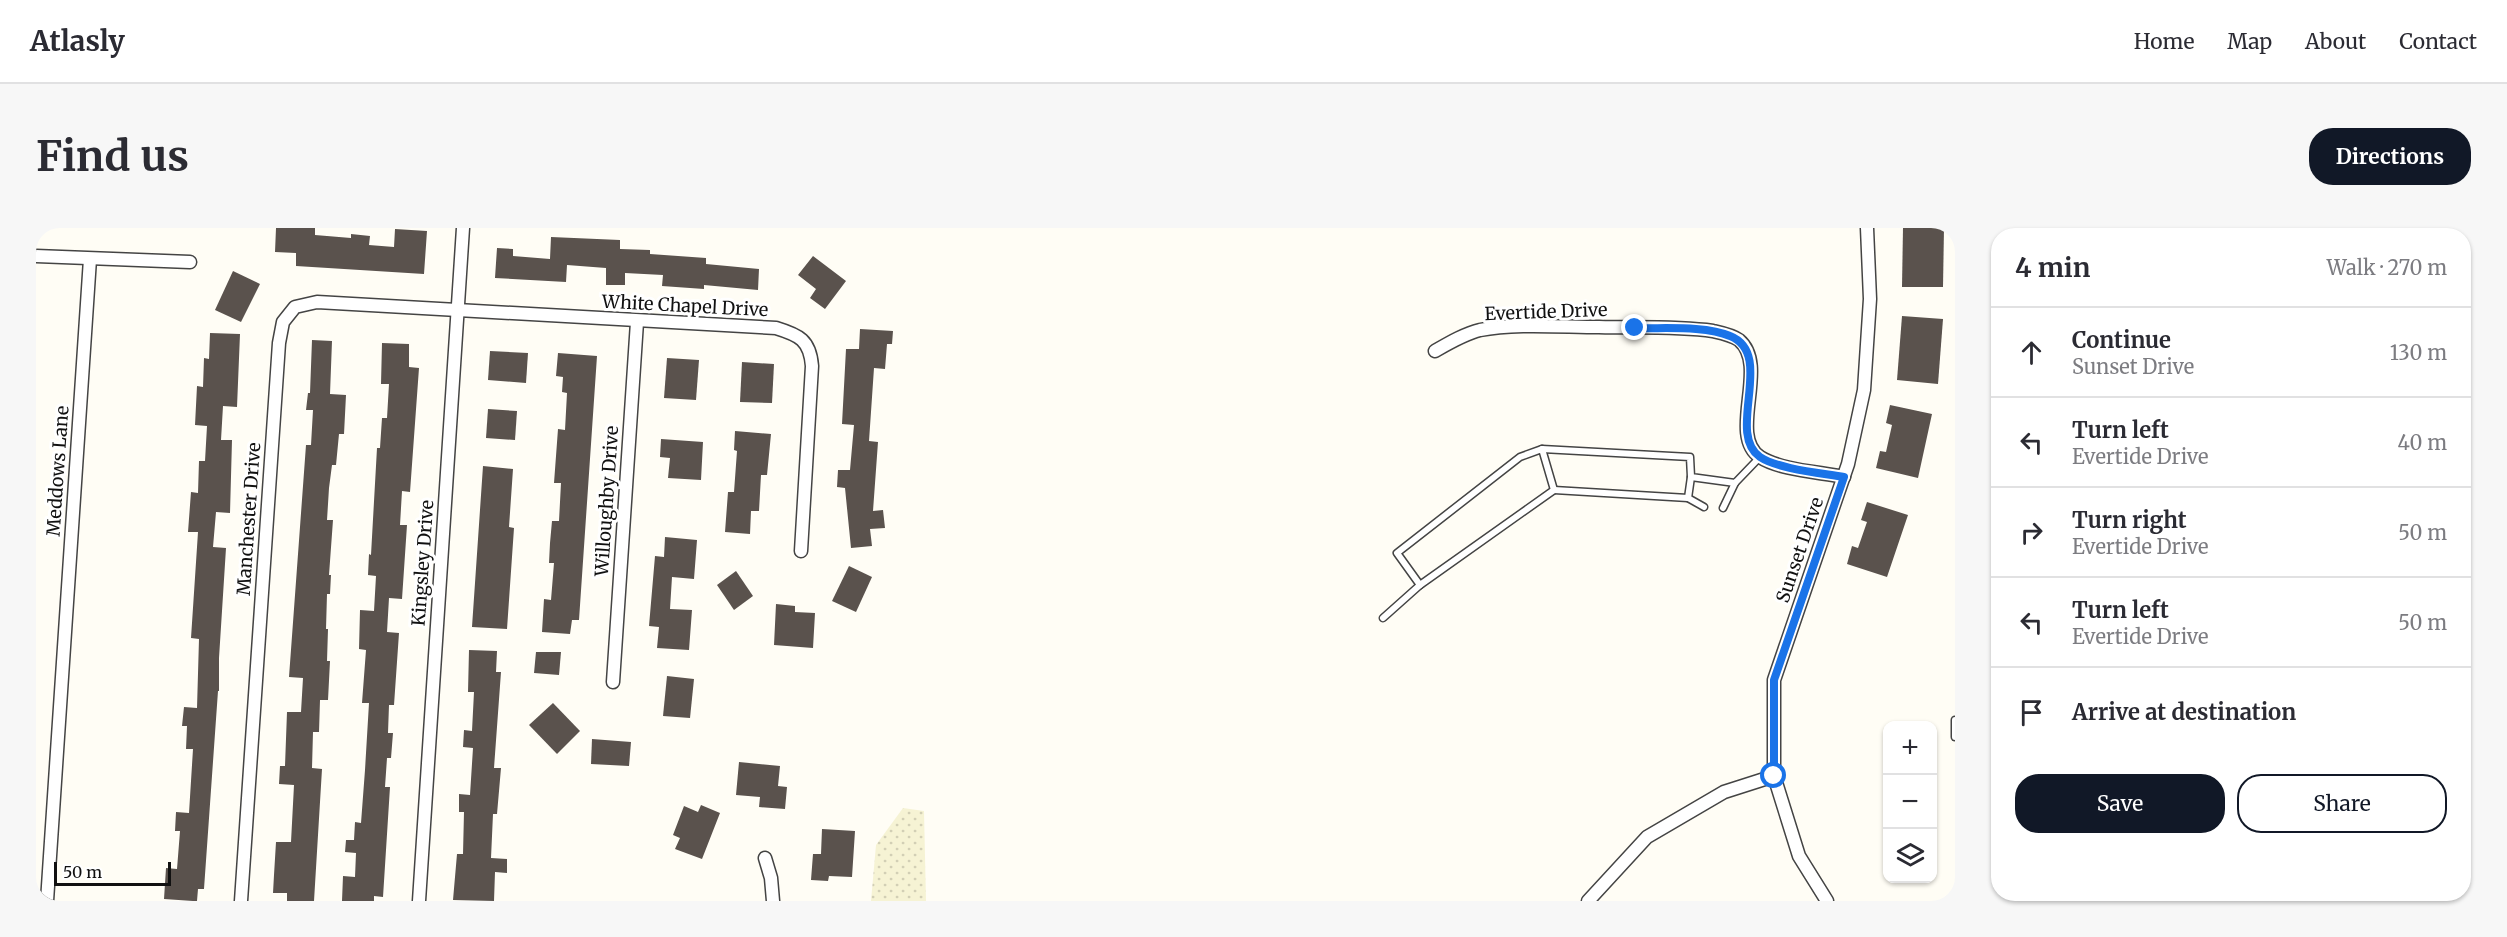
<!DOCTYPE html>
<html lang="en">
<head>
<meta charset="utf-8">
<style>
  body { margin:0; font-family:Merriweather,serif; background:#f7f7f7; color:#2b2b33 }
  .controls { position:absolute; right:18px; bottom:18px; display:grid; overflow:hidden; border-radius:12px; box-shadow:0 2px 4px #0004 }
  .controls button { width:54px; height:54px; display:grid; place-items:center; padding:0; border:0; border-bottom:2px solid #e1e1e2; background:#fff; color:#2b2b33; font:30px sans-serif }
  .scale { position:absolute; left:18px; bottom:15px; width:117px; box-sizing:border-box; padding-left:6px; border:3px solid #111; border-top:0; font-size:16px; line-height:21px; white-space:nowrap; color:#111; -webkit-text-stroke:4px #fff; paint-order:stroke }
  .stop { position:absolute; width:18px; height:18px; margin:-14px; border:4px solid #1a73e8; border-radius:50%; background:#fff }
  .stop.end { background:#1a73e8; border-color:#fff; box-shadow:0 2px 6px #0008 }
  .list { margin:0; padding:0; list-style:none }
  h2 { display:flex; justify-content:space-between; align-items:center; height:78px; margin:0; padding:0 24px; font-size:26px }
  h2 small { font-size:20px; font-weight:400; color:#7c7c81 }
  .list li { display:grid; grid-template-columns:39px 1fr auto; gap:18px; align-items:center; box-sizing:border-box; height:90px; padding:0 24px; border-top:2px solid #e1e1e2 }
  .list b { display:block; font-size:22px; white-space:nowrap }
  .list p { margin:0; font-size:20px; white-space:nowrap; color:#7c7c81 }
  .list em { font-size:20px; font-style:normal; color:#7c7c81 }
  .actions { display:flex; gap:12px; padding:18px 24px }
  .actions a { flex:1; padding:14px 0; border:2px solid #111827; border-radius:24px; text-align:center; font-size:21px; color:#111827 }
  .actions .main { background:#111827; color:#fff }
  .icon { flex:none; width:33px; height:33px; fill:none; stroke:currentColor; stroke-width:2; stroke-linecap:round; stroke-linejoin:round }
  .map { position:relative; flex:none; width:1919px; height:673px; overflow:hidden; border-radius:24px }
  header { display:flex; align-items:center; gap:36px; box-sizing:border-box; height:84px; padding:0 30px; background:#fff; border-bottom:2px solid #e1e1e2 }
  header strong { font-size:28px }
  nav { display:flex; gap:33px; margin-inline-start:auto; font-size:21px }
  .intro { display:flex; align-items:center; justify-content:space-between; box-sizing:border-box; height:144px; padding:0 36px }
  h1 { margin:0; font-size:42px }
  .button { padding:15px 27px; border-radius:24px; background:#111827; color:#fff; font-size:21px; font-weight:700 }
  main { display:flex; gap:36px; padding:0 36px }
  aside { flex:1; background:#fff; border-radius:24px; box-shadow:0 2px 4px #0004 }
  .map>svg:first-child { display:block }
  .farmland { fill:url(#farmland-dots) }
  .building { fill:#5a524d }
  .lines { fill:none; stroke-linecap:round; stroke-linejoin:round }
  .service-casing { stroke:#444; stroke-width:9 }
  .minor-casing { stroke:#444; stroke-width:15 }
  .service { stroke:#fff; stroke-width:6 }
  .minor { stroke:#fff; stroke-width:12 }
  .route { stroke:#1a73e8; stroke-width:8 }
  .labels { text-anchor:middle; stroke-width:6; stroke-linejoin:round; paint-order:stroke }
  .street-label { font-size:18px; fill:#111; stroke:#fff }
</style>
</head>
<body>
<header>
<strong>Atlasly</strong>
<nav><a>Home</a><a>Map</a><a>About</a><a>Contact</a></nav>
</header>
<div class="intro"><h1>Find us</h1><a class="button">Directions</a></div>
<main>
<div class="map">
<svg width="1919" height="673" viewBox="0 0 1919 673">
  <defs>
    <pattern id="farmland-dots" width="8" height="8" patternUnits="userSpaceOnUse" patternTransform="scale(1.5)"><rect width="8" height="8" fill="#f6f3d4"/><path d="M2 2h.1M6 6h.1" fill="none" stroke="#d2cfb5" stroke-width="1.8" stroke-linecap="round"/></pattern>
  </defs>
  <rect width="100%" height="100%" fill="#fffdf5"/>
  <!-- farmland -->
  <path class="farmland" d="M867,580L888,583L890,673H835L840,617Z"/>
  <!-- building -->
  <g class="building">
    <path d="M240,0H279V7L315,10V6L334,8L333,17L358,19L359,1L391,3L388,46L260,38V25L239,24Z"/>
    <path d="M1867,0H1908L1907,59H1866Z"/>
    <path d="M515,9L584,12V21L614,22V26L670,30V36L723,41L722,62L668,57V61L626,58L627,47L589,45V57H570V40L531,37L530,54L459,50L461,20L477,21V28L514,31Z"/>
    <path d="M777,28L810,53L789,81L774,70L780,61L762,47Z"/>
    <path d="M197,43L224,56L205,94L179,82Z"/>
    <path d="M1866,88L1907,91L1902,156L1861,152Z"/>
    <path d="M824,101L857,103L856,116H851L849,141L838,140L833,213L842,214L837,283L847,282L849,300L834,301L836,318L815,320L809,260L801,259L802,242H814L818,197L806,196L810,121H823Z"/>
    <path d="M174,105L204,106L201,179L187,178L185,212H196L194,285L180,284L177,319L190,320L183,430V463H182L168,661H162L161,673H157L128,671L130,640L141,641L144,603H139L140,584L153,585L157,521H150L151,498H146L148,479L161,480L163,411L155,410L162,304H152L155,264L162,265L163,233H169L171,198L159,197L161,158L167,159L168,130L173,131Z"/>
    <path d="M276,112L296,113L294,166L310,167L308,206H303L300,237H296L293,260L291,292H297L293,347H295L294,366H291L290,401H292L291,433H294L292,472H284L283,504H277L276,540L286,541L278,673H251V665H237L238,647L240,614H255L258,557L243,556L244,538H249L251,484H265L267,450L253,449L270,217H275L277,182H270L272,165H274Z"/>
    <path d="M346,115L373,116V139L383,140L374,264L366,263L364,297H371L366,371L353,370L351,404L363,405L358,477H353L352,505H357L355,530H351L349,559H354L347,669L338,668V673H306L307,648L319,649L320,625L309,624L310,612H318L319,594L325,595L329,542L333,475H326L330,422L323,421L324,382L338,383L340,348L332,347L333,326L335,327L341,220H344L346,190H351L353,156H345Z"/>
    <path d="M454,123L492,125L490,155L452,152Z"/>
    <path d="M522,125L561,128L543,392H536L534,406L506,404L508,371L515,372L518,335H513L514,315L516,293H523L525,255H518L522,201L529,202L531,165L526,164L527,149L520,148Z"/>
    <path d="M631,130L663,132L660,172L628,170Z"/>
    <path d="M706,134L738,136L736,175L704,174Z"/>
    <path d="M1854,177L1896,186L1882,250L1840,240L1844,223L1850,224L1856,197L1850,195Z"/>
    <path d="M452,181L481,183L479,212L450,210Z"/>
    <path d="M699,203L735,206L731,247H725L723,283H715L714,306L689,304L692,264H698L701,223L698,222Z"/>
    <path d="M625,211L667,214L665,252L632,250L634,230L624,229Z"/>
    <path d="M447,238L477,241L473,299L478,300L471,401L436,399Z"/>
    <path d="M1831,274L1872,287L1851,349L1811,336L1816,318L1822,320L1831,294L1825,292Z"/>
    <path d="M629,309L661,312L658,351L636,349L634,381L656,382L653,422L621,420L623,399L613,398L619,328L628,329Z"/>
    <path d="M813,338L836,349L820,384L796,373Z"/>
    <path d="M700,343L717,368L698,382L681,357Z"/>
    <path d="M740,376L759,378V384L779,385L777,420L738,417Z"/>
    <path d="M433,422L461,423L460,444H465L458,540H465L461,586H457L455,630L471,631V645L459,644L458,673L417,672L421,626H427L428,584H423V566L434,567L437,520L427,519L428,502L436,503L438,464H432Z"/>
    <path d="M500,424H525L523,447L498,445Z"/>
    <path d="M631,448L658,451L654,490L627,488Z"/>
    <path d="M517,475L544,503L521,526L493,497Z"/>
    <path d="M556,511L595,514L593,538L555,536Z"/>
    <path d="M703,534L744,538L742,558L751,559L749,581L723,579L724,569L700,567Z"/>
    <path d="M665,577L684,585L666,631L639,621L644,610L637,607L648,578L662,584Z"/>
    <path d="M786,601L819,603L816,649L793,648L792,653L775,652L777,626H785Z"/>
  </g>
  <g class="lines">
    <!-- service casing -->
    <g class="service-casing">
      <g id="service">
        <path d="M1518,262L1652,270L1668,279"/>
        <path d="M1652,270L1655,249"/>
        <path d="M1687,280L1699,255"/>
        <path d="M1384,357L1518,262L1506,221"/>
        <path d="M1347,390L1384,357L1361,325L1484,229L1506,221L1654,229L1655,249L1699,255L1724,229"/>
        <path d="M1919,492V509"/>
      </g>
    </g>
    <!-- minor casing -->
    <g class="minor-casing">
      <g id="minor">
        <path d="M0,28L154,34"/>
        <path d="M1399,123C1413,115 1428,106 1444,102C1479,95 1527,99 1563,99C1600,100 1640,98 1677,103C1686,105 1696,107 1703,112C1734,138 1691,207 1724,229C1744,242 1784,244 1808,249"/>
        <path d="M577,454L601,94"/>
        <path d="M729,630L735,650L737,673"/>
        <path d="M11,673L54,31"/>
        <path d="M205,673L243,115L247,94L259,79L281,74L740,100C763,107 774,112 776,138L765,323"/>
        <path d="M383,673L427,0"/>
        <path d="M1552,673L1611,609L1688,564L1738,548"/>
        <path d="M1791,673L1763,628L1738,548V452L1812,236L1828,162L1834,71L1831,0"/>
      </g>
    </g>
    <!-- service -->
    <use href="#service" class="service"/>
    <!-- minor -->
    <use href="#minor" class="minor"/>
  </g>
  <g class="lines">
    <!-- route -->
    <path class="route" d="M1599,100C1626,101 1669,97 1694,108C1740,126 1689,205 1724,229C1742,241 1785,245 1808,249L1738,452V548"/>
  </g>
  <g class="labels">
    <!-- street labels -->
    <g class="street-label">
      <text transform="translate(649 78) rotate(3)" y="6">White Chapel Drive</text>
      <text transform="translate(1510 84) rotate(-2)" y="6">Evertide Drive</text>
      <text transform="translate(22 243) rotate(-86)" y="6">Meddows Lane</text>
      <text transform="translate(571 273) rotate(-86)" y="6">Willoughby Drive</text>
      <text transform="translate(213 291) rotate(-86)" y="6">Manchester Drive</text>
      <text transform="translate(1764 322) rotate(-71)" y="6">Sunset Drive</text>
      <text transform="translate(387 335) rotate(-86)" y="6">Kingsley Drive</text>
    </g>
  </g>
</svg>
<div class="controls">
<button>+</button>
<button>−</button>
<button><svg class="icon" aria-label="layers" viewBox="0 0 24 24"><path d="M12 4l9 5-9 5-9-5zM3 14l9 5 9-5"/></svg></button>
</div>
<div class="scale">50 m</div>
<div class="stop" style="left:1738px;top:548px"></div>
<div class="stop end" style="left:1599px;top:100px"></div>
</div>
<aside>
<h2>4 min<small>Walk · 270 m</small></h2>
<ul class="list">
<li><svg class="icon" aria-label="ahead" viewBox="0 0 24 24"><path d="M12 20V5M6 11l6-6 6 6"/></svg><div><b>Continue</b><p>Sunset Drive</p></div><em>130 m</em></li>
<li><svg class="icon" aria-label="left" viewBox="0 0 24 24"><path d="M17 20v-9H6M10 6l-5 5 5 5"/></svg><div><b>Turn left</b><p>Evertide Drive</p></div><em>40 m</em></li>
<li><svg class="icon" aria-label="right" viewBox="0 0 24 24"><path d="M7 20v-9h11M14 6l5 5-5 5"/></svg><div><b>Turn right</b><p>Evertide Drive</p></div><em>50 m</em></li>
<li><svg class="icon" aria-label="left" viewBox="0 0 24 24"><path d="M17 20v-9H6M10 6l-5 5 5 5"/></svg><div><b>Turn left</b><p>Evertide Drive</p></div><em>50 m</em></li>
<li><svg class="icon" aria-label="arrive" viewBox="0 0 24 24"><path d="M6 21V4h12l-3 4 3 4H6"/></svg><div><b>Arrive at destination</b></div></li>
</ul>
<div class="actions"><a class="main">Save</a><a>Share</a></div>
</aside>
</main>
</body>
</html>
